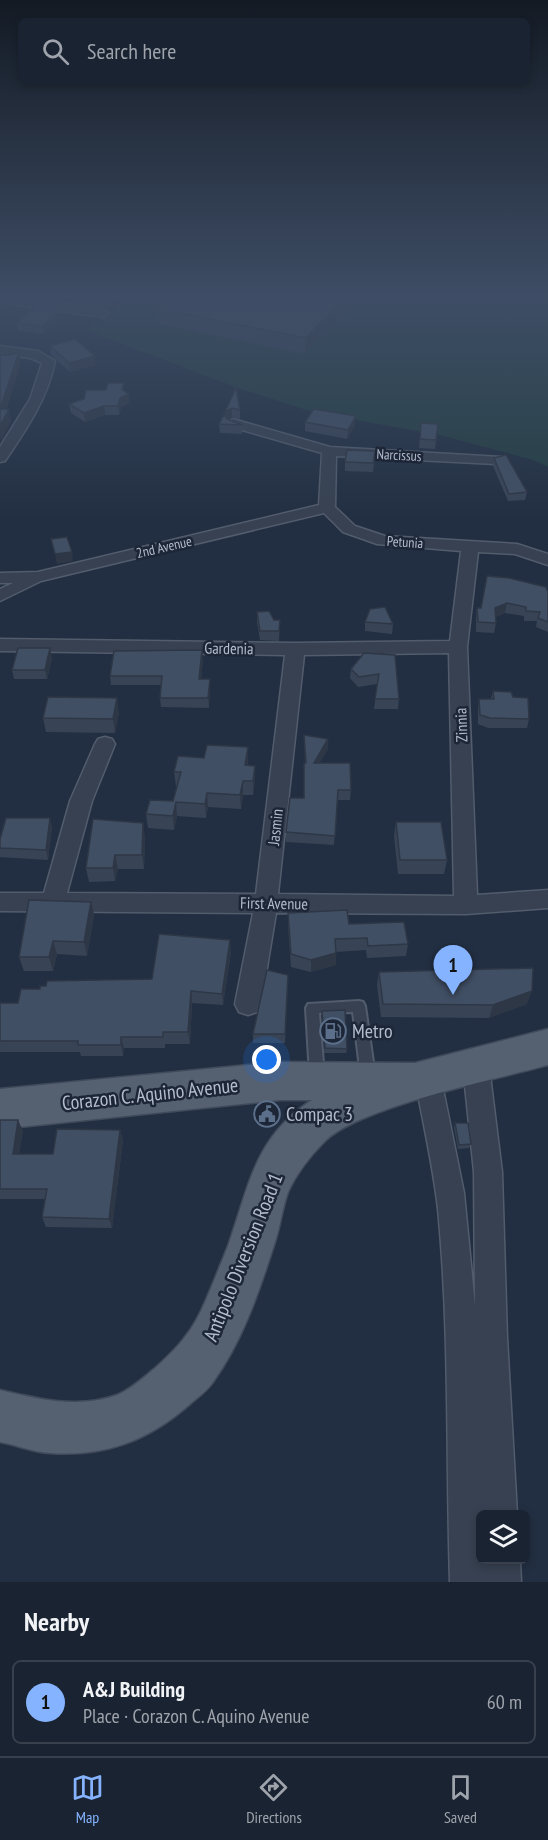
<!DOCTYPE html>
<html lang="en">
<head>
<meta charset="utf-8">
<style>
  body { margin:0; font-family:"PT Sans Narrow",sans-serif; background:#232b3a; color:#f1f3f6 }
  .controls { position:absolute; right:18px; bottom:18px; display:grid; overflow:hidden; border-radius:9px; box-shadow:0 3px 9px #0003 }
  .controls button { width:54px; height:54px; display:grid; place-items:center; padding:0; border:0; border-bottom:2px solid #38404d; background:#1a2332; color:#f1f3f6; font:30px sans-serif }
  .you { position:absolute; left:267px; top:1060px; width:21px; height:21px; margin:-15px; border:4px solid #fff; border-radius:50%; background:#1a73e8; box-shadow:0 0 0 9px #1a73e833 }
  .badge { display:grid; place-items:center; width:39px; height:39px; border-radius:50%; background:#85b3ff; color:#111; font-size:20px; font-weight:700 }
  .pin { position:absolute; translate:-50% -50px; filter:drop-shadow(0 2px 3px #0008) }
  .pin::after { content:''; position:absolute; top:32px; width:21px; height:18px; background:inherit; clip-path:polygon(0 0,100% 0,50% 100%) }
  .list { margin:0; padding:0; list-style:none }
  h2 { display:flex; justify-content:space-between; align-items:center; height:78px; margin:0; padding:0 24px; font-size:26px }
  h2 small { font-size:20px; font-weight:400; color:#9fa4ac }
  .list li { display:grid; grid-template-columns:39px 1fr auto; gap:18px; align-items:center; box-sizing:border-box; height:84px; margin:0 12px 12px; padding:0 12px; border:2px solid #38404d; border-radius:9px }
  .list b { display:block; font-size:22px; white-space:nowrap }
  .list p { margin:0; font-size:20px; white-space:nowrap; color:#9fa4ac }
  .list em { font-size:20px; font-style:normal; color:#9fa4ac }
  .icon { flex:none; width:33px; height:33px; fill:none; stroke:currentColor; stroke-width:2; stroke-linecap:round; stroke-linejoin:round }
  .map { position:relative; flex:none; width:548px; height:1582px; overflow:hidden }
  .search { position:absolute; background:#1a2332; box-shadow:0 3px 9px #0003; left:18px; right:18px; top:18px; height:66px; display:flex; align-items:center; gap:15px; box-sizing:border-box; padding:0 21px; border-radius:9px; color:#9fa4ac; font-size:22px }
  .sheet { height:174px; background:#1a2332 }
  nav { display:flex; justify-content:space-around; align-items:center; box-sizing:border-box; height:84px; border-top:2px solid #38404d; background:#1a2332; font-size:16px; color:#9fa4ac }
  nav a { display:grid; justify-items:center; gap:3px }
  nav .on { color:#85b3ff }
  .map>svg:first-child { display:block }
  .green { fill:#243f43 }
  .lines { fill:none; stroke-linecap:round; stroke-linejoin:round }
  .service-casing { stroke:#525c6c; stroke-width:4 }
  .minor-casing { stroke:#525c6c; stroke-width:3 }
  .primary-casing { stroke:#404a5a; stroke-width:3 }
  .service { fill:#374151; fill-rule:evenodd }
  .minor { fill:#374151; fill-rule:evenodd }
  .primary { fill:#556071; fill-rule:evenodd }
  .wall { fill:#384456 }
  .shaded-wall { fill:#2e3746 }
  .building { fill:#414f64; stroke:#2e3746; stroke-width:1.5 }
  .labels { text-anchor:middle; stroke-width:5; stroke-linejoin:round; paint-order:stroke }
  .far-street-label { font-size:14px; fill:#b3bccc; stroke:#1c2636 }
  .street-label { font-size:16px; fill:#b3bccc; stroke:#1c2636 }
  .near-poi-label { font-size:20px; fill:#b3bccc; stroke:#1c2636; text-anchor:start }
  .near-street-label { font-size:20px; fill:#b3bccc; stroke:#1c2636 }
</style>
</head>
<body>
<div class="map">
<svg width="548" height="1582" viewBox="0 0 548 1582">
  <rect width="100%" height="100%" fill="#222f42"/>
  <!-- green -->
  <path class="green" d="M127,299H548V467L533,460L440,435L316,413L235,387L86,330Z"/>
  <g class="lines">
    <!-- service casing -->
    <g class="service-casing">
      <path id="service" d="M359,1001L363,1002L365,1006L375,1076L373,1080L368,1082L363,1080L361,1076L353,1012L319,1013L324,1076L322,1080L317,1082L312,1080L310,1076L306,1008L308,1004Z"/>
    </g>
    <!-- minor casing -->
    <g class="minor-casing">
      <g id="minor">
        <path d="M0,299H29L102,309L108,313L102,317L4,303L0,302Z"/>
        <path d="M0,346L38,351L55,361C48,398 26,430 5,461L0,462V447L30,399L42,363L30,358L0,354Z"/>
        <path d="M233,419L330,447L501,457L503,460L496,464L336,456L335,507L355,526L385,536L517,544L548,554V565L515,554L478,552L467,647L477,895L548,890V908L466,914L276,913L261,1004L257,1012L248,1015L239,1012L235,1004L253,913L0,911V893H44L70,801L95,744L98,739L105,737L112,739L115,744L92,801L67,893L256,894L285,655L0,651V639L295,643L450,641L461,551L377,544L343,532L324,513L41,581L0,601V589L13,583H0V573L38,572L319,505L322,453L228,426L226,423ZM449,653L454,896L278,894L304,655Z"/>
        <path d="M476,1055L485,1059L489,1067L502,1172L507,1337L517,1514H480V1560H520L521,1582H450C446,1458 450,1333 438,1209C433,1165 423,1122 415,1079L419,1070L428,1067L437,1070L441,1079L464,1193L475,1306L474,1172L463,1067L467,1059Z"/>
      </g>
    </g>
    <!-- primary casing -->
    <g class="primary-casing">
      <path id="primary" d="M548,1029V1065C497,1079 359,1107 325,1141C311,1155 296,1174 288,1192C282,1209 280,1228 274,1245C259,1292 242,1342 213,1382C208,1390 198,1397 190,1404C148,1441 105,1457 49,1453C33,1452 16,1445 0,1442V1390C37,1399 79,1409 117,1395C130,1390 143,1378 154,1369C172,1353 189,1336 200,1313C210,1292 219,1268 228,1246C249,1187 254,1137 312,1100H280L0,1129V1089L280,1062L415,1063Z"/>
    </g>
    <!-- service -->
    <use href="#service" class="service"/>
    <!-- minor -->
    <use href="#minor" class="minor"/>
    <!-- primary -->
    <use href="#primary" class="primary"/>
  </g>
  <!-- wall -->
  <g class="wall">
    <path d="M75,299H118L106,309L75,303Z"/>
    <path d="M357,299L305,354L159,324L158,309Z"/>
    <path d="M57,306L58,321L44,334L18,331L17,323Z"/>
    <path d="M50,346L96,365L70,372L51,355Z"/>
    <path d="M236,388L240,410V419L232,417L228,419L242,425V434L220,433L219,424L225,417V412Z"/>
    <path d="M124,392L130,403L121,407L119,415H105L85,422L71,413L69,404Z"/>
    <path d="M305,422L355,425L347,439L305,431Z"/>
    <path d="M421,423L438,424L435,449L419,448Z"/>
    <path d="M375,451L373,472L345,471V462Z"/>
    <path d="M494,458L527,492L525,500L508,501L493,466Z"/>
    <path d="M548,592V632L536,627L537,621H524V616L505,613L496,617V623L494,633L476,632V617L477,608H481Z"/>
    <path d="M257,612L274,620H280L279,641L260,640L257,622Z"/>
    <path d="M365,622L393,624L392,634L365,631Z"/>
    <path d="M364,653L399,699L398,709H374L377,684L358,687L350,678L351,669Z"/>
    <path d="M52,658L47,679H14L12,670Z"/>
    <path d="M203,659L201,679L210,688L209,708L161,707L160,698L161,685H111L110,676Z"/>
    <path d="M493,691L513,697L529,719L527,728H488L478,724V709L479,699H491Z"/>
    <path d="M119,712L115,733L46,732L43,718Z"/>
    <path d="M304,735L328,749L319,763L351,790L350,800H337L334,845L286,842V832L304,798L305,763Z"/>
    <path d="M248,761V765L255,780L253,795H243L241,809L208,807L206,818L177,816L174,830L148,828L146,814L173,801L177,786H176L174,772Z"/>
    <path d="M396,822L447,860L444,874H398L394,836Z"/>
    <path d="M52,827L48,860L0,857V839Z"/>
    <path d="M145,837L144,869H118L115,881L89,882L86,868Z"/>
    <path d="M91,902L94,915L87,956L57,954L53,971H24L19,957Z"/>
    <path d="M288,913L349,924L408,944L406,956L367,958L366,950L336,952V965L311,972L291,967L288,926Z"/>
    <path d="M231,952L223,1005L192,1003L190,1044H165V1048H124L123,1056H81L80,1052H0V1003H18L40,989L152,979Z"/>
    <path d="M379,972L527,1004L489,1018L381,1017L377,985Z"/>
    <path d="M288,975L285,1043H253V1034Z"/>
    <path d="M322,1011L347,1049L346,1053H324Z"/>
    <path d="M0,1120L23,1131L19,1154H53L120,1130L123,1140L112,1228L46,1227L42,1217L45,1199H0Z"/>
    <path d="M455,1123L471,1144L469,1148L458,1149L454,1128Z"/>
  </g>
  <!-- shaded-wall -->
  <g class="shaded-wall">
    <path d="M108,299H118L106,309L105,301Z"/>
    <path d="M343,299H357L305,354L306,338Z"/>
    <path d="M57,306L58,321L44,334L43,326Z"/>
    <path d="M19,352L21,363L3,421L9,409L11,421L1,441L0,435V409Z"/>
    <path d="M95,356L96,365L70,372L69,363Z"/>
    <path d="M124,383V391L129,394L130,403L121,407L119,415L118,406Z"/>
    <path d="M104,406L105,415L85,422L84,413Z"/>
    <path d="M232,408V417L225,421V412Z"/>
    <path d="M356,416L355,425L347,439L348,430Z"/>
    <path d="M72,552L73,561L57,564L55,554Z"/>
    <path d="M507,603L505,613L494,618L495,608Z"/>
    <path d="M50,648L52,658L47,679L45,670Z"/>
    <path d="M202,650L203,659L200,688L199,679Z"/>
    <path d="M210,679V688L209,708L208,698Z"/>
    <path d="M117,698L119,712L115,733L113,719Z"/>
    <path d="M328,739V749L313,772L314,763Z"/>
    <path d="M248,747V761L246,779L245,765Z"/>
    <path d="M255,766V780L253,795V781Z"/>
    <path d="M243,781V795L241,809L240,795Z"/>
    <path d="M207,793L208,807L206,818L205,804Z"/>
    <path d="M176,802L177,816L174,830L173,816Z"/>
    <path d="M50,818L52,827L48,860L46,850Z"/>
    <path d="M143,823L145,837L144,869L142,855Z"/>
    <path d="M115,855L118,869L115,881L113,868Z"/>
    <path d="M91,902L94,915L87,956L84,942Z"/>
    <path d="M230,940L231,952L223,1005L222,994Z"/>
    <path d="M53,941L57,954L53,971L49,957Z"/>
    <path d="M336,953V965L311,972V960Z"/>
    <path d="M191,991L192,1003L190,1044L188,1032Z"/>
    <path d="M532,991L527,1004L489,1018L493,1005Z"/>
    <path d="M121,1037L124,1048L123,1056L121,1045Z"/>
    <path d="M18,1120L23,1131L17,1164L13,1154Z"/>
    <path d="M120,1130L123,1140L112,1228L109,1219Z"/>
  </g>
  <!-- building -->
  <g class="building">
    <path d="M95,299H108L105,301Z"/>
    <path d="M171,299H343L306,338L158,309Z"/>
    <path d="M40,303L57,306V313L43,326L17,323Z"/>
    <path d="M75,339L95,356L69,363L50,346Z"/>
    <path d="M19,352L0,409H9L0,426V355H9Z"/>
    <path d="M108,383H124L122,390L129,394L120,398L118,406H104L84,413L69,404L84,399L86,390H106Z"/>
    <path d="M236,388L240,410L232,408L225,412Z"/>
    <path d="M314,409L356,416L348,430L305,422Z"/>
    <path d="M224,415L227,419L242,425L219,424Z"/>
    <path d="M421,423L438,424L436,440L420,439Z"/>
    <path d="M347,450L375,451L373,463L345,462Z"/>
    <path d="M506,455L527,492L509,494L494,458Z"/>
    <path d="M67,537L72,552L55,554L51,539Z"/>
    <path d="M487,576L509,578L546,587L548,592V622L538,618L540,612L526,611V607L507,603L495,608L496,623L478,622L477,608H481Z"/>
    <path d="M385,607L393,624L365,622L370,609Z"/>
    <path d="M269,611L274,620H280L279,631H260L257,612Z"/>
    <path d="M18,648H50L45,670H12Z"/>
    <path d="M202,650L199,679H210L208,698H160L162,676H110L114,651Z"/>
    <path d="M364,653L395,655L399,699H375L379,674L359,677L351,669Z"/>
    <path d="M493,691L511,692L513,697L528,698L529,719L490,718L480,715L479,699H494Z"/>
    <path d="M48,697L117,698L113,719L43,718Z"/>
    <path d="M304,735L328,739L314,763H350L351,790H338L335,836L286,832L290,798H304V763H306Z"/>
    <path d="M207,745L248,747L245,765L255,766L253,781H243L240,795L207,793L205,804L176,802L173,816L146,814L150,800L173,801L181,772H174L178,756L204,758Z"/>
    <path d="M6,818H50L46,850L0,848V839Z"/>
    <path d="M93,819L143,823L142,855H115L113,868H86Z"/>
    <path d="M396,822H441L447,860H400Z"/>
    <path d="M29,900L91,902L84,942L53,941L49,957H19Z"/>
    <path d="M347,910L349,924L404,922L408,944L368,946L367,938L335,939L336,953L311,960L291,954L288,913Z"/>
    <path d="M159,934L230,940L222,994L191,991L188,1032H163V1037H121V1045H78V1041H0V1003H18L21,989H40V986H46L47,981L152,979Z"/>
    <path d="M533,968L532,991L493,1005L383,1004L379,972Z"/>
    <path d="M267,970L288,975L285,1034H253Z"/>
    <path d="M345,1010L347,1049L325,1048L322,1011Z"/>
    <path d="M0,1120H18L13,1154H53L57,1129L120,1130L109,1219L42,1217L47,1189H0Z"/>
    <path d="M455,1123H468L471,1144L459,1145Z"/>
  </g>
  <!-- sky -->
  <linearGradient id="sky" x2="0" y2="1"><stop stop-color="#131a24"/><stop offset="0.57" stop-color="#3e4d65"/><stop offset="1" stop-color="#3e4d65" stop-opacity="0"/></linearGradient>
  <rect width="548" height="520" fill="url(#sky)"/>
  <!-- icons -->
  <defs>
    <g id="fuel-ring" transform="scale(1.35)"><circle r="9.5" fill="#1c2636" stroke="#5c6f8a" stroke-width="1.5"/><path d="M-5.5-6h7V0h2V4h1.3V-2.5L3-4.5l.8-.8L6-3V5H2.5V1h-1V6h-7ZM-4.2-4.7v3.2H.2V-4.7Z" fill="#5c6f8a"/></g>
    <g id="civic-ring" transform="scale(1.35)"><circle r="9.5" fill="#1c2636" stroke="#5c6f8a" stroke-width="1.5"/><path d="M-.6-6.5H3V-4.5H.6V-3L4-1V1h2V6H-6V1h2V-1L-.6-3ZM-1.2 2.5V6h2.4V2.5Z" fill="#5c6f8a"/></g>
  </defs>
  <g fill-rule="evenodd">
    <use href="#fuel-ring" x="333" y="1031"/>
    <use href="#civic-ring" x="267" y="1114"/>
  </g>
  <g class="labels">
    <!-- far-street labels -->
    <g class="far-street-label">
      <text transform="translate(399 455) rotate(3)" y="5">Narcissus</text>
      <text transform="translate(405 542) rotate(4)" y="5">Petunia</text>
      <text transform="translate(164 547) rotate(-13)" y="5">2nd Avenue</text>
    </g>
    <!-- street labels -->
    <g class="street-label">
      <text transform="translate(229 648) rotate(1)" y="6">Gardenia</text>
      <text transform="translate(461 725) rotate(-92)" y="6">Zinnia</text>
      <text transform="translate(275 827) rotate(-84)" y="6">Jasmin</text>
      <text transform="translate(274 903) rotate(1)" y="6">First Avenue</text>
    </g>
    <!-- near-poi labels -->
    <g class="near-poi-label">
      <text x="352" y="1038">Metro</text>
      <text x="286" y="1121">Compac 3</text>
    </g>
    <!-- near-street labels -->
    <g class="near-street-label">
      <text transform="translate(150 1094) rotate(-6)" y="7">Corazon C. Aquino Avenue</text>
      <text transform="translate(243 1257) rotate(-68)" y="7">Antipolo Diversion Road 1</text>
    </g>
  </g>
</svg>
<div class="controls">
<button><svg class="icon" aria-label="layers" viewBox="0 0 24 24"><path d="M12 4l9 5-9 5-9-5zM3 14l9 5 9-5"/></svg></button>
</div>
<div class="you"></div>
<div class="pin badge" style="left:453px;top:995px">1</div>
<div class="search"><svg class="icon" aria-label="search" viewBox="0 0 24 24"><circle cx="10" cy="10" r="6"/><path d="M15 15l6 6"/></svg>Search here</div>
</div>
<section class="sheet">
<h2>Nearby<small></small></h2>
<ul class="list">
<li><span class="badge">1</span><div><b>A&amp;J Building</b><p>Place · Corazon C. Aquino Avenue</p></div><em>60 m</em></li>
</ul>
</section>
<nav>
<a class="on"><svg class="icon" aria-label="map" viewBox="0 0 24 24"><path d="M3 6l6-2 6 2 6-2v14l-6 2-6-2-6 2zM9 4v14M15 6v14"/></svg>Map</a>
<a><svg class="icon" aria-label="directions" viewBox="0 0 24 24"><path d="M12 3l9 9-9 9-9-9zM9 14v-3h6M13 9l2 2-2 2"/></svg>Directions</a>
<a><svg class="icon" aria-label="saved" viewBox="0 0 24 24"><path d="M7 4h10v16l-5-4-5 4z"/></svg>Saved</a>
</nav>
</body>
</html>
